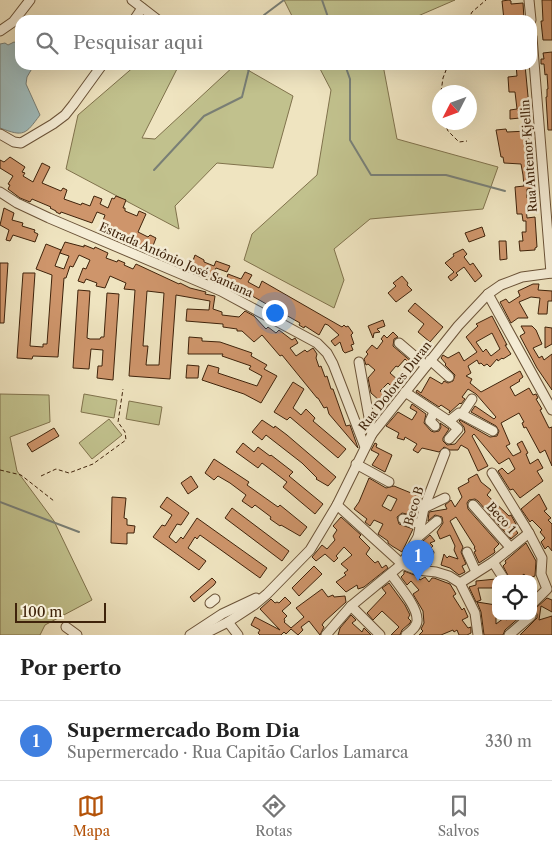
<!DOCTYPE html>
<html lang="pt">
<head>
<meta charset="utf-8">
<style>
  body { margin:0; font-family:"Libre Caslon Text",serif; background:#f6f6f6; color:#222 }
  .controls { position:absolute; right:15px; bottom:15px; display:grid; overflow:hidden; border-radius:10px; box-shadow:0 5px 20px #0002 }
  .controls button { width:45px; height:45px; display:grid; place-items:center; padding:0; border:0; border-bottom:1px solid #e0e0e0; background:#fff; color:#222; font:25px sans-serif }
  .compass { position:absolute; left:432px; top:85px; width:45px; height:45px; border-radius:50%; background:#fff; box-shadow:0 5px 20px #0002; rotate:228deg }
  .scale { position:absolute; left:15px; bottom:12px; width:91px; box-sizing:border-box; padding-left:5px; border:2px solid #3f230b; border-top:0; font-size:14px; line-height:18px; white-space:nowrap; color:#3f230b; -webkit-text-stroke:4px #f5edd6; paint-order:stroke }
  .you { position:absolute; left:274px; top:312px; width:18px; height:18px; margin:-12px; border:4px solid #fff; border-radius:50%; background:#1a73e8; box-shadow:0 0 0 8px #1a73e833 }
  .badge { display:grid; place-items:center; width:32px; height:32px; border-radius:50%; background:#b45309; color:#fff; font-size:16px; font-weight:700 }
  .pin { position:absolute; translate:-50% -41px; filter:drop-shadow(0 1px 2px #0008) }
  .pin::after { content:''; position:absolute; top:26px; width:18px; height:15px; background:inherit; clip-path:polygon(0 0,100% 0,50% 100%) }
  .list { margin:0; padding:0; list-style:none }
  h2 { display:flex; justify-content:space-between; align-items:center; height:65px; margin:0; padding:0 20px; font-size:21px }
  h2 small { font-size:16px; font-weight:400; color:#767676 }
  .list li { display:grid; grid-template-columns:32px 1fr auto; gap:15px; align-items:center; box-sizing:border-box; height:80px; padding:0 20px; border-top:1px solid #e0e0e0 }
  .list b { display:block; font-size:19px; white-space:nowrap }
  .list p { margin:0; font-size:16px; white-space:nowrap; color:#767676 }
  .list em { font-size:16px; font-style:normal; color:#767676 }
  .icon { flex:none; width:28px; height:28px; fill:none; stroke:currentColor; stroke-width:2; stroke-linecap:round; stroke-linejoin:round }
  .map { position:relative; flex:none; width:552px; height:635px; overflow:hidden }
  .search { position:absolute; background:#fff; box-shadow:0 5px 20px #0002; left:15px; right:15px; top:15px; height:55px; display:flex; align-items:center; gap:12px; box-sizing:border-box; padding:0 18px; border-radius:15px; color:#767676; font-size:19px }
  .sheet { height:145px; background:#fff }
  nav { display:flex; justify-content:space-around; align-items:center; box-sizing:border-box; height:70px; border-top:1px solid #e0e0e0; background:#fff; font-size:14px; color:#767676 }
  nav a { display:grid; justify-items:center; gap:2px }
  nav .on { color:#b45309 }
  .map>svg:first-child { display:block }
  .green { fill:#c1c18d; stroke:#80724c }
  .water { fill:#9fbcbd; stroke:#797f76 }
  .lines { fill:none; stroke-linecap:round; stroke-linejoin:round }
  .stream { stroke:#797f76; stroke-width:2 }
  .building { fill:#ce956b; stroke:#3f230b; fill-rule:evenodd }
  .minor-casing { stroke:#6b5338; stroke-width:11 }
  .path { stroke:#3f230b; stroke-width:1; stroke-dasharray:4 2.5; stroke-linecap:butt }
  .minor { stroke:#f5edd6; stroke-width:9 }
  .labels { text-anchor:middle; stroke-width:5; stroke-linejoin:round; paint-order:stroke }
  .street-label { font-size:12px; fill:#3f230b; stroke:#f5edd6 }
</style>
</head>
<body>
<div class="map">
<svg width="552" height="635" viewBox="0 0 552 635">
  <rect width="100%" height="100%" fill="#efe4c0"/>
  <filter id="stains"><feTurbulence type="fractalNoise" baseFrequency=".004" numOctaves="4"/><feColorMatrix values="0 0 0 0 .2 0 0 0 0 .09 0 0 0 0 .02 0 0 0 .5 -.17"/></filter>
  <radialGradient id="worn" r=".72"><stop offset=".6" stop-color="#630" stop-opacity="0"/><stop offset="1" stop-color="#630" stop-opacity=".3"/></radialGradient>
  <!-- green -->
  <g class="green">
    <path d="M284,0H455L418,16L415,20H294Z"/>
    <path d="M136,65H179L142,138L155,139L235,65H239L293,96L273,168L217,163L175,206L179,229L66,169L78,115Z"/>
    <path d="M318,65H383L397,139L498,167L483,209L370,219L334,249L344,280L334,308L244,260L252,234L317,175L331,90Z"/>
    <path d="M0,394L49,395L50,422L10,437L17,471L54,521L92,600L45,625L40,635H0Z"/>
    <path d="M84,394L117,400L114,418L81,412Z"/>
    <path d="M129,401L162,407L159,425L126,419Z"/>
    <path d="M109,419L122,435L92,459L79,443Z"/>
  </g>
  <!-- water -->
  <path class="water" d="M14,42L20,44V65H34L27,77L26,84L40,115C25,135 24,137 0,128V44L5,43L8,45Z"/>
  <g class="lines">
    <!-- stream -->
    <g class="stream">
      <path d="M322,0L329,20"/>
      <path d="M263,20L264,15L284,0"/>
      <path d="M345,65L350,79V140L371,175H446L505,191"/>
      <path d="M154,170L204,116L242,97L250,65"/>
      <path d="M0,502L79,532"/>
    </g>
  </g>
  <!-- building -->
  <g class="building">
    <path d="M509,0L511,1V4L523,3L524,19L504,20L502,1Z"/>
    <path d="M542,0H552V40H543L541,21H543Z"/>
    <path d="M552,52V130H548L546,97H547V89H548L547,74L545,75L544,64H541V59H544L543,53Z"/>
    <path d="M516,65H525L530,117L510,119V110L517,109L515,92H509L508,77L517,76Z"/>
    <path d="M506,129L507,132L528,131L529,143H532L535,174H533V188L527,189V198H534V206L526,207L527,218L535,217L537,247L535,248V250L520,251L519,241H523L522,232H526V221H523L522,214H517L515,187L524,186L523,175L521,164L504,163L503,157H501L496,130Z"/>
    <path d="M10,157L25,167L22,172L25,173L23,176L33,182L42,163L50,167L42,183L61,191L63,188L67,190L64,199L81,205L82,203L90,206L94,196L102,199L100,204L108,208L112,198L114,199L116,196L126,200L123,208H125V211L137,216L139,211L146,214L138,232L148,237L150,235L156,238L151,251L138,245L137,248L126,242V240L100,229L105,215L97,212L92,223L61,212L60,214L56,212V211L50,208L51,207L32,199L30,202L20,198L8,189L10,185L8,184L13,176L0,168V160L4,162Z"/>
    <path d="M4,208L14,213L12,220L23,223L22,226L35,230L34,232L38,234L35,242L13,235L10,241L6,240L9,230L0,225Z"/>
    <path d="M482,227L485,236L469,242L465,233Z"/>
    <path d="M499,241H506L507,259L500,260Z"/>
    <path d="M65,242L84,247V245L94,249L95,247L108,253L106,258L117,262L118,260L125,263L124,265L133,269L136,264L179,284L180,283L190,288L206,292L205,294L215,296L213,309L222,312V315L239,317L245,311L254,316L266,329L268,327L276,333L279,330L292,340L295,338L298,343L290,348L296,356L305,350L307,352L313,348L317,354L316,358L319,367L321,366L325,377L327,376L331,389H333L346,426L350,425L358,448L329,414L327,407L324,408L318,398H317L282,355L280,356L262,335L254,342L242,331H237V329L223,327V324L186,321L187,309L209,310L210,301L176,295L170,379L129,376L135,290L124,289L126,283L110,276L105,288L96,286L97,283L86,279L84,283L78,281L83,268L86,269L90,260L79,255L73,267L70,266L66,278H64L58,357L33,356L32,359L17,358L23,273H35L30,346L43,347V344H47L52,275L36,269L46,244L61,250L55,266L64,269L69,256L60,253ZM147,291L164,293L159,365H146L148,346H143Z"/>
    <path d="M463,249L467,254L464,257L470,265L473,263L482,276L475,282L464,267L456,273L458,275L451,281L448,277L454,272L445,263L454,256L453,254Z"/>
    <path d="M195,255L204,260V262L214,266L216,261L230,266L227,272L216,268L211,277L201,274L202,272L191,266Z"/>
    <path d="M0,263H8L4,323H0Z"/>
    <path d="M245,272L252,275L248,282L259,288L262,281L342,327L344,325L346,327L348,326L353,333L351,335L354,344L351,345L353,350L345,353L343,351L340,342L335,346L331,341L339,335L328,325L325,324L319,335L305,326L304,328L299,325L300,323L238,288L240,286L226,281L228,274L241,279Z"/>
    <path d="M402,276L408,283L407,285L412,290L396,302L388,293L396,286L393,283Z"/>
    <path d="M533,284H539L538,290L552,291V301H548L547,314H538L540,298L531,297L519,302L528,318H518L511,323L500,302L506,299L509,303L520,296L518,291Z"/>
    <path d="M78,290L90,291L87,338L90,339H100L101,337H104L107,293L119,294L113,380L97,378L98,366H102L103,350L91,349L89,369L73,368Z"/>
    <path d="M415,303L443,327L430,342L418,332L424,324L408,311Z"/>
    <path d="M492,316L507,345H505L511,354L503,359L502,358L498,361L497,359L490,367L487,364L484,366L481,363L479,364L477,360L468,366L471,373L466,376L472,379L470,383L481,392L520,371L523,377L519,380L520,381L510,387L515,396L529,388L533,395L536,394L538,398L536,399L542,409L540,410L549,428L552,427V466L545,450L540,453L526,427L524,428L522,423L524,422L519,413L501,423L510,444L506,446L513,456L521,452L517,444L522,441L528,453L526,454L530,464L538,459L543,468L537,471L543,481L520,498L513,489L510,490L498,471L502,468L508,474L515,469L509,458L499,464L474,434L472,436L488,466L478,471L468,449L461,445L458,450H450L444,447L439,452L422,448L418,453L413,450L417,444L405,437L404,440L397,438L399,433L386,426L398,412L412,420L417,412L410,408L412,404L426,414L424,423L431,431L434,432L439,431L441,427L440,423L449,429L443,438V441L447,445L455,444L465,432L464,427L459,421L460,420L490,437L497,436L499,431L496,426L471,412L475,406L494,419L496,417L476,394L468,389L462,397L465,399L461,404L460,403L449,413L450,411L441,405L439,407L416,392L417,390L421,393L430,377L442,384L444,381L448,383L453,381L455,375L445,365L446,364L441,358L443,355L448,358L459,352L464,361L477,352L466,337L478,326L476,324ZM492,333L500,349L491,356L486,349L483,352L476,342Z"/>
    <path d="M383,320L385,326L377,329L380,332L374,333L373,338L368,326Z"/>
    <path d="M521,326H532L536,330L542,344L533,348L539,358L542,356L544,360L552,354V390L537,368L520,336L525,333Z"/>
    <path d="M545,327L552,328V344L545,348Z"/>
    <path d="M393,332L398,337L394,339L393,346L413,363L411,365L405,359L398,367L396,366L390,373L398,380L400,377L403,381L402,383L403,384L397,391L395,390L393,392L390,389L392,387L388,383L380,391L385,395L380,401L371,393L368,378L375,370L368,364L366,365L364,359L368,354L366,352L372,345L377,349L383,341L381,339L384,335L387,338Z"/>
    <path d="M189,337L202,338V341L220,342L252,353L251,356L267,365L264,369L277,376L261,403L244,394L202,380L208,365L219,368L218,373L257,386L262,376L249,369L251,366L222,356L223,354H188Z"/>
    <path d="M187,365L199,366L198,378H186Z"/>
    <path d="M293,382L304,389L293,408L301,415L306,409L315,418L313,421L346,449L338,458L290,417L287,420L274,412Z"/>
    <path d="M262,420L274,428L275,426L287,435L336,477L328,486L316,479L317,478L302,463L266,435L262,440L252,432Z"/>
    <path d="M54,428L59,436L32,452L27,444Z"/>
    <path d="M243,443L254,452L258,447L270,456L271,455L293,472L289,476L323,504L315,514L283,487L287,482L262,463L258,468L236,452Z"/>
    <path d="M375,443L377,444L376,447L392,455L385,472L372,465L379,454L371,450Z"/>
    <path d="M214,459L249,482L247,485L278,507L280,505L307,527L300,536L281,525L280,526L270,519L271,517L255,505L252,508L242,501L246,495L230,483L218,476L214,480L205,473Z"/>
    <path d="M477,474L481,482L491,490L487,495L509,516L511,515L517,526L514,528L518,533L511,539L478,501L475,499L469,500L467,503L468,509L499,544L494,549L495,552L494,553L479,563L474,552L476,551L474,548L475,547L456,517L450,521L463,547L461,552L466,564L462,566L465,572L459,575L450,568L441,565L444,554L447,558L449,556L458,559L454,550L455,546L450,535L440,539L437,532L443,523L442,517L435,515L428,521L429,512L447,509L445,505L451,500L455,507L462,497L458,488L469,482L468,479Z"/>
    <path d="M191,476L198,487L188,494L181,483Z"/>
    <path d="M369,478L386,488L394,486L416,495L418,487L424,489L419,503L417,502L412,513L416,515V516L402,513L397,517L399,524L413,529L402,552L392,546L388,543V541L378,534L383,524L374,520L370,526L365,522L367,519L354,509L359,502ZM388,495L397,499L391,511L382,506Z"/>
    <path d="M539,494L547,509L544,511L551,518L548,520L552,524V551L548,546L545,549L541,542L545,538L540,532L542,530L532,520L530,522L521,509Z"/>
    <path d="M112,497L126,498L124,518L127,519V525L135,526L134,533H127V544L111,543Z"/>
    <path d="M167,497L189,513L181,525L177,524L169,537L176,543L181,537L183,539L197,518L267,568L260,578L200,535L197,539L195,537L188,548L206,561L199,570L153,537L162,525L165,526L172,515L160,507Z"/>
    <path d="M232,508L289,551L282,561L225,518Z"/>
    <path d="M341,517L361,535L359,537L370,548L366,554L375,563L378,561L382,568L386,565L388,568L364,587L358,589L357,585L346,592L336,582L346,575L344,573L348,570L341,564L352,555L344,547L336,556L338,558L334,562L325,554L316,561L312,557L322,545L327,549L335,540L333,536L337,530L333,526Z"/>
    <path d="M430,535L435,541L430,543L433,546L431,548L434,552L431,565L415,563L412,560L423,541Z"/>
    <path d="M526,543L536,561L535,576L527,579L524,574L518,579H510L503,566L506,563L505,561Z"/>
    <path d="M314,566L322,574L299,596L292,588Z"/>
    <path d="M404,571L417,576L420,580L425,577L429,582L432,578H434L450,584L456,594L453,596L462,610L464,608L468,617L462,620L468,628L471,627V633L467,635H459L457,630L454,632L453,630L441,635H419L423,631L421,629L424,623L423,611L413,594L419,590L411,581L407,585L401,577L404,574Z"/>
    <path d="M212,578L216,582L214,585L194,602L190,597Z"/>
    <path d="M496,579V588H478L481,600L476,602L469,587L476,585V581Z"/>
    <path d="M389,583L405,605L410,615L408,618L411,621L410,623L402,630L400,635H391L399,627L382,611L373,620L367,613L386,593L382,588Z"/>
    <path d="M322,589L328,597L333,595L334,597L345,596L346,602L324,622L322,625L324,627L320,635L309,621L301,627L303,630L298,635L291,629L286,634L284,632L281,635H260L258,633L260,630L251,625L255,617L280,630L260,609L271,599L275,603L277,602L279,603L285,597L291,603L282,611L287,616L284,619L285,621L284,622L291,628L304,617L296,608Z"/>
    <path d="M547,598L552,600V612L541,606L539,620L552,616V635H520L537,618V614L533,609L537,607Z"/>
    <path d="M477,602L496,605V624L504,618L506,620L513,616H521L505,630L503,635H484L481,612Z"/>
    <path d="M351,615L356,620L352,623L362,632L364,628L371,635H338L340,628Z"/>
  </g>
  <g class="lines">
    <!-- minor casing -->
    <g class="minor-casing">
      <g id="minor">
        <path d="M132,0L158,20"/>
        <path d="M529,0L531,20"/>
        <path d="M134,20L142,8"/>
        <path d="M0,31L13,22L30,0"/>
        <path d="M532,37L551,273"/>
        <path d="M0,134L14,142L21,143L53,124L65,115L73,105L102,65"/>
        <path d="M0,192L17,203L49,218L221,291L317,343L327,353L333,364L365,447"/>
        <path d="M488,294L552,410"/>
        <path d="M399,343L426,366"/>
        <path d="M430,360L449,377"/>
        <path d="M359,362L372,434"/>
        <path d="M405,392L449,421L459,413L493,431"/>
        <path d="M434,412L430,421L435,426"/>
        <path d="M462,414L472,399"/>
        <path d="M449,421L458,429L449,439"/>
        <path d="M356,464L389,482"/>
        <path d="M492,473L529,533L542,558L541,574L547,589L533,603"/>
        <path d="M337,505L402,564L417,570L436,572L449,576L460,583L475,613L478,635"/>
        <path d="M473,505L510,547"/>
        <path d="M424,508L445,498"/>
        <path d="M403,519L420,524"/>
        <path d="M418,537L437,521"/>
        <path d="M467,552L476,572"/>
        <path d="M493,562L504,579"/>
        <path d="M391,574C399,586 417,606 417,619C418,626 411,631 406,635"/>
        <path d="M460,583L493,562L529,533"/>
        <path d="M210,603L215,599"/>
        <path d="M351,606L380,635"/>
        <path d="M228,622L238,635"/>
        <path d="M66,627L77,635"/>
        <path d="M190,635L222,614L256,598"/>
        <path d="M202,635L228,622L254,605L267,594L310,550L337,505L372,434L458,326L488,294L501,285L522,277L552,273"/>
        <path d="M326,635L351,606L402,564L418,537L424,508L445,453"/>
        <path d="M509,635L531,616"/>
      </g>
    </g>
    <!-- path -->
    <g class="path">
      <path d="M468,20L472,12L486,0"/>
      <path d="M441,92L443,78L448,65"/>
      <path d="M444,122L448,131L459,142L467,141"/>
      <path d="M0,470L21,475L54,501"/>
      <path d="M41,476L56,469L69,473L93,464L126,440L125,432L118,422L123,389"/>
    </g>
    <!-- minor -->
    <use href="#minor" class="minor"/>
  </g>
  <g class="labels">
    <!-- street labels -->
    <g class="street-label">
      <text transform="translate(529 156) rotate(-94)" y="4">Rua Antenor Kjellin</text>
      <text transform="translate(176 260) rotate(24)" y="4">Estrada Antônio José Santana</text>
      <text transform="translate(395 386) rotate(-52)" y="4">Rua Dolores Duran</text>
      <text transform="translate(414 506) rotate(-73)" y="4">Beco B</text>
      <text transform="translate(501 518) rotate(48)" y="4">Beco 1</text>
    </g>
  </g>
  <rect width="100%" height="100%" filter="url(#stains)"/>
  <rect width="100%" height="100%" fill="url(#worn)"/>
</svg>
<div class="controls">
<button><svg class="icon" aria-label="locate" viewBox="0 0 24 24"><circle cx="12" cy="12" r="6"/><path d="M12 2v4M12 18v4M2 12h4M18 12h4"/></svg></button>
</div>
<svg class="compass" viewBox="-18 -18 36 36"><path d="M0-13l5 13h-10z" fill="#e53935"/><path d="M0 13l5-13h-10z" fill="#767676"/></svg>
<div class="scale">100 m</div>
<div class="you"></div>
<div class="pin badge" style="left:418px;top:581px;background:#3f7fe0">1</div>
<div class="search"><svg class="icon" aria-label="search" viewBox="0 0 24 24"><circle cx="10" cy="10" r="6"/><path d="M15 15l6 6"/></svg>Pesquisar aqui</div>
</div>
<section class="sheet">
<h2>Por perto<small></small></h2>
<ul class="list">
<li><span class="badge" style="background:#3f7fe0">1</span><div><b>Supermercado Bom Dia</b><p>Supermercado · Rua Capitão Carlos Lamarca</p></div><em>330 m</em></li>
</ul>
</section>
<nav>
<a class="on"><svg class="icon" aria-label="map" viewBox="0 0 24 24"><path d="M3 6l6-2 6 2 6-2v14l-6 2-6-2-6 2zM9 4v14M15 6v14"/></svg>Mapa</a>
<a><svg class="icon" aria-label="directions" viewBox="0 0 24 24"><path d="M12 3l9 9-9 9-9-9zM9 14v-3h6M13 9l2 2-2 2"/></svg>Rotas</a>
<a><svg class="icon" aria-label="saved" viewBox="0 0 24 24"><path d="M7 4h10v16l-5-4-5 4z"/></svg>Salvos</a>
</nav>
</body>
</html>
